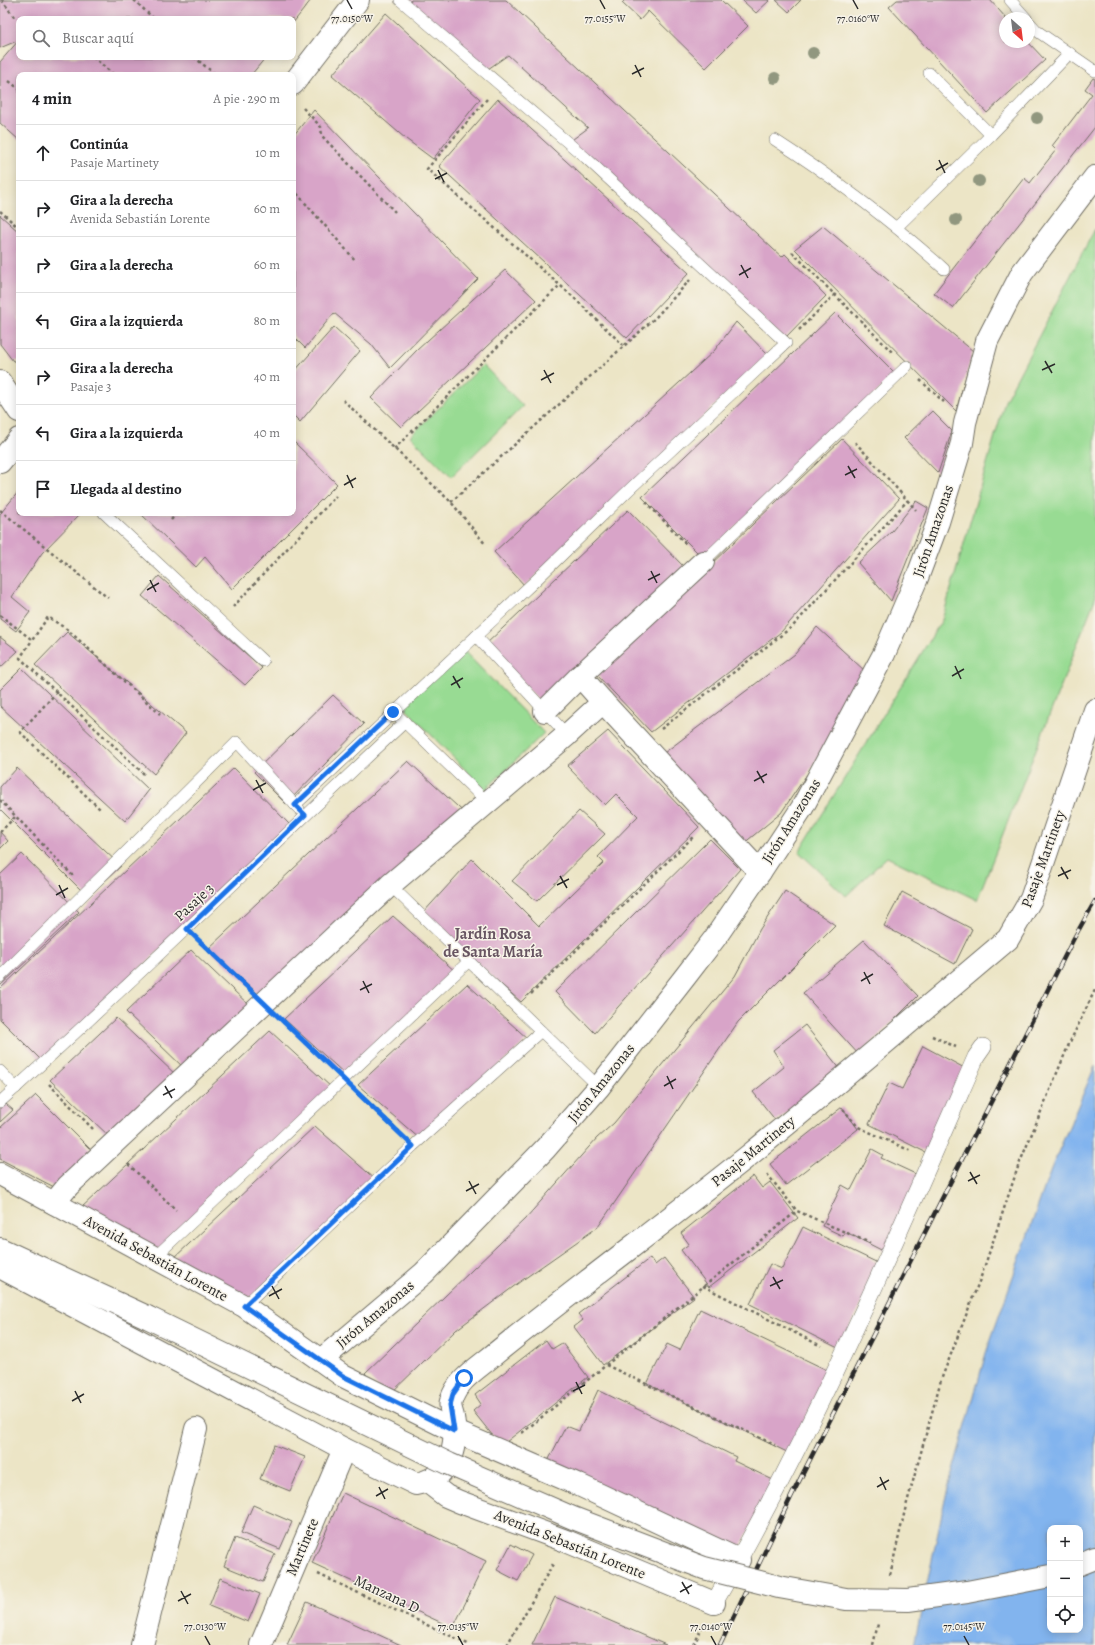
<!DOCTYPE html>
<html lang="es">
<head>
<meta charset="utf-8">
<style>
  body { margin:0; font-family:Alegreya,serif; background:#f6f6f6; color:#202124 }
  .controls { position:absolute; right:12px; bottom:12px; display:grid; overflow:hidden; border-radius:8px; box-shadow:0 2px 10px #0003 }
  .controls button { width:36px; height:36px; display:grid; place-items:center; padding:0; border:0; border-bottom:1px solid #e0e0e0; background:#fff; color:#202124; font:20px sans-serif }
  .compass { position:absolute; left:999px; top:12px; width:36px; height:36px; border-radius:50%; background:#fff; box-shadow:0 2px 10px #0003; rotate:152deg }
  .stop { position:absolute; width:12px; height:12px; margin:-9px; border:3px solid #1a73e8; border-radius:50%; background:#fff }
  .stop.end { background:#1a73e8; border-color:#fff; box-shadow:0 1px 4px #0008 }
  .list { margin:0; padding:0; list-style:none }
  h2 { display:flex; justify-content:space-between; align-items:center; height:52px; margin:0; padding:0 16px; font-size:17px }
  h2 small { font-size:13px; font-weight:400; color:#757577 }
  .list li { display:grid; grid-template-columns:26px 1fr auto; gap:12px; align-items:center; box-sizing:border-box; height:56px; padding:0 16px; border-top:1px solid #e0e0e0 }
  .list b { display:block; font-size:15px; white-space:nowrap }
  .list p { margin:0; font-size:13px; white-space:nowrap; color:#757577 }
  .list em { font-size:13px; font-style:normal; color:#757577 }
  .icon { flex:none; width:22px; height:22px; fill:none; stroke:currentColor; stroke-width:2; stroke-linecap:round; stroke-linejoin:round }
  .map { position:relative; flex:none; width:1095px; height:1645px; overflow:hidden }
  .search { position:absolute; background:#fff; box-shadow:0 2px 10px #0003; left:16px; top:16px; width:280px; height:44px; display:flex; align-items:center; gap:10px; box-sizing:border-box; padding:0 14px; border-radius:8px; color:#757577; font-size:15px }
  .panel { position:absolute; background:#fff; box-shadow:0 2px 10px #0003; left:16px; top:72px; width:280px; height:444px; border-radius:8px }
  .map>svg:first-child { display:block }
  .green { fill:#98db93; stroke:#62835f }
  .water { fill:#82b4ee; stroke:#56708c; fill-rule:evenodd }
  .building { fill:#d8a4c8 }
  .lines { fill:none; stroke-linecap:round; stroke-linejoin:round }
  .service-casing { stroke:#6f6c61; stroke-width:12 }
  .pedestrian-casing { stroke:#6f6c61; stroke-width:18 }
  .minor-casing { stroke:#6f6c61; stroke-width:24 }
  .tertiary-casing { stroke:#6f6c61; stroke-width:24 }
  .motorway-casing { stroke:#6f6c61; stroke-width:24 }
  .path { stroke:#6f6c61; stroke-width:2.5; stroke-dasharray:3 3; stroke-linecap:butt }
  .service { stroke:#fff; stroke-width:11 }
  .pedestrian { stroke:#fff; stroke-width:17 }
  .minor { stroke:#fff; stroke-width:22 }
  .tertiary { stroke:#fff; stroke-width:22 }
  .motorway { stroke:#fff; stroke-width:22 }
  .rail-casing { stroke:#2b2b2b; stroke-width:4.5 }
  .rail { stroke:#f7f3e8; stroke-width:3; stroke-dasharray:9; stroke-linecap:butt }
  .motorway-bridge-casing { stroke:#6f6c61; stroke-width:24; stroke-linecap:butt }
  .motorway-bridge { stroke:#fff; stroke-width:22 }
  .tree { fill:#91977f }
  .route { stroke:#1a73e8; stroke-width:5 }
  .ticks { fill:none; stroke:#2b2b2b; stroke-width:1.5 }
  .labels { text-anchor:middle; stroke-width:3; stroke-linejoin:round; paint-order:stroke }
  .street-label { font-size:15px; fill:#2b2b2b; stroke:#f7f3e8 }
  .neighbourhood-label { font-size:16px; font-weight:bold; fill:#685562; stroke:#f7f3e8 }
  .ticks-label { font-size:10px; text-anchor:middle; fill:#2b2b2b; stroke:#f7f3e8; stroke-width:3; stroke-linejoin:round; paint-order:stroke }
</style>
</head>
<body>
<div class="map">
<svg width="1095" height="1645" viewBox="0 0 1095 1645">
  <rect width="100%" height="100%" fill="#f7f3e8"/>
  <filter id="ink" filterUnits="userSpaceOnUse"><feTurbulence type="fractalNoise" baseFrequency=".025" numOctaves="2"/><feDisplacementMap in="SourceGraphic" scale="8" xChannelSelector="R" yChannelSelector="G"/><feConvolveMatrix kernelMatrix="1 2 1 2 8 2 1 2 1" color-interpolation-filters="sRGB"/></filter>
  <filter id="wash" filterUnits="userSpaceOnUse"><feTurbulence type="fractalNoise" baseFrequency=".012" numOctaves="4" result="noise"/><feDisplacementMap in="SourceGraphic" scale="16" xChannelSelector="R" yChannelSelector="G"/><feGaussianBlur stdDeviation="0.9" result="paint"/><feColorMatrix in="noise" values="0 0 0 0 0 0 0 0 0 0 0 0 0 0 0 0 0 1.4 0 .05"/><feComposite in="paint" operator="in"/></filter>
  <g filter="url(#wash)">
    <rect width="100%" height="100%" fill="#ece5c6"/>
    <!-- green -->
    <g class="green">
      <path d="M1095,229V599L977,900L887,857L846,896L799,852L942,620L1005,401Z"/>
      <path d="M483,365L523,406L451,477L410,436Z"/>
      <path d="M462,649L544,733L485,790L403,706Z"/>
    </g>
    <!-- water -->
    <path class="water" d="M1095,1066V1645H914L945,1499L986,1353L1051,1169ZM1050,1528H1080V1630H1050Z"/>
    <g id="blocks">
      <!-- building -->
      <g class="building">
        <path d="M0,0H311L293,23V19H19V57H266L251,75H19V140L0,123V62L19,40L0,48Z"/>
        <path d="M411,0H506L773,249L782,257L785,254L826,296L784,339L569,142L588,128L508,55L488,69L409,3Z"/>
        <path d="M625,0H721L748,26L706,68L648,11L640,20L622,3Z"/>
        <path d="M742,0H770L756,13Z"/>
        <path d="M776,0H801L789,12Z"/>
        <path d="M897,0H990L1006,18L1005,42H1028L1045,60L987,113L889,7Z"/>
        <path d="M386,13L480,99L433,159L406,139L332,75Z"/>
        <path d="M1093,78L1095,79V127L953,308L934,293L1024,178L1030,183L1056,150L1052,146L1092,94L1085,89Z"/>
        <path d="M498,99L689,273L627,338L439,166Z"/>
        <path d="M314,110L478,279L390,368L371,344L334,313L305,348L293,336V136Z"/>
        <path d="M0,215L19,232V361H13L0,344Z"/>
        <path d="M823,226L973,351L956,411L795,249Z"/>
        <path d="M505,270L536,300L401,427L371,398L417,350Z"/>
        <path d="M835,313L896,374L703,558L642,497Z"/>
        <path d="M736,322L768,355L525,586L494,552L714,351Z"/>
        <path d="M334,327L360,351L300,422L293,415V373Z"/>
        <path d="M932,411L952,431L938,473L904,438Z"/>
        <path d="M842,439L899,499L781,632L651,732L596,674Z"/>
        <path d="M293,441L337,484L232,589L205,557L196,567L140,513H293Z"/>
        <path d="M19,491V513H81L42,553L12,597L30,612L16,631L0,619V514Z"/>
        <path d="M916,501L928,508L891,601L858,563L892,531Z"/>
        <path d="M628,510L688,571L545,706L485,645Z"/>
        <path d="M159,576L262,668L245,685L142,596Z"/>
        <path d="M817,627L865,671L828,743L781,813L743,844L660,756L795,654Z"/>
        <path d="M67,632L186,733L154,774L35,665Z"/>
        <path d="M0,637L18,651L0,668Z"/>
        <path d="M22,668L149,790L125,821L0,706V690Z"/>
        <path d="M333,695L364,724L286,804L254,772Z"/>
        <path d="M608,731L699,827L521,1002L422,914L472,859L539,926L604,863L598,857L638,816L616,794L605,805L567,766Z"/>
        <path d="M408,761L470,818L270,1005L208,949Z"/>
        <path d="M17,768L121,866L88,897L0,809V787Z"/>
        <path d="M234,768L291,826L42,1061L0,1019V989Z"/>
        <path d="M579,811L605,834L537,901L512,881Z"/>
        <path d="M0,832L8,841L0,849Z"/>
        <path d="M710,839L740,869L595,1033L555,992Z"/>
        <path d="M22,854L79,912L0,986V875Z"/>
        <path d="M785,891L835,925L738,1022L598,1227L521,1281L456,1330L387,1397L365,1373L525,1219L597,1138L614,1123L735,976L760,929Z"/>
        <path d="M902,892L972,929L955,964L884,926Z"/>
        <path d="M393,916L456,972L346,1075L284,1019Z"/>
        <path d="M864,940L918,996L859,1055L803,993Z"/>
        <path d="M191,950L252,1008L186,1070L126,1012Z"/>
        <path d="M467,984L528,1039L420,1139L358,1085Z"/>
        <path d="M116,1018L177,1076L111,1138L50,1080Z"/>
        <path d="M805,1025L841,1070L776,1121L753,1092L784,1067L773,1050Z"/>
        <path d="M270,1031L332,1088L159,1250L81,1208Z"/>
        <path d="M923,1046L972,1072L933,1156L869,1124L889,1083L902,1089Z"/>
        <path d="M36,1095L95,1154L58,1189L0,1159V1128Z"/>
        <path d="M0,1099L13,1110L0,1122Z"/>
        <path d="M842,1107L858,1129L786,1185L770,1164Z"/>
        <path d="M315,1126L376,1180L250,1298L174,1258Z"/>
        <path d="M872,1149L883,1155L881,1158L922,1177L887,1253L846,1232L843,1236L822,1226L842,1185L851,1190Z"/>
        <path d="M753,1176L762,1188L770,1182L798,1218L709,1287L681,1250L689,1244L681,1233Z"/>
        <path d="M803,1227L880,1264L840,1349L750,1304L770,1264L782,1269Z"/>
        <path d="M650,1258L655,1265L664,1258L694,1297L603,1365L574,1327L583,1320L578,1314Z"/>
        <path d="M700,1309L829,1371L789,1453L647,1384L667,1344L680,1350Z"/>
        <path d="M546,1340L552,1349L562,1343L588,1377L501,1446L473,1411L481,1404L475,1395Z"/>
        <path d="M598,1390L736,1457L734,1461L775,1481L737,1553L546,1465L566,1426L579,1431Z"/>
        <path d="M274,1445L305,1457L290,1491L260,1479Z"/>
        <path d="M343,1493L486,1561L453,1628L312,1563Z"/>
        <path d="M253,1505L292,1522L280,1549L241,1533Z"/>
        <path d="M235,1538L275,1554L263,1582L224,1566Z"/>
        <path d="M511,1544L532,1555L518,1581L497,1570Z"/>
        <path d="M220,1578L260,1594L248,1622L209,1606Z"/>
        <path d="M555,1597L666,1645H532Z"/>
        <path d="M307,1602L401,1645H287Z"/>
      </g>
    </g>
  </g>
  <g filter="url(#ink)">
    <use href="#blocks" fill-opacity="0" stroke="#6f6c61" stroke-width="1"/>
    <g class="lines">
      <!-- service casing -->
      <g class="service-casing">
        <g id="service">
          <path d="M1010,0L1026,18"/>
          <path d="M1029,22L1037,31L1095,71"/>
          <path d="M929,73L991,135"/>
          <path d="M775,140C837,180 889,219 944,269"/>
          <path d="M897,227L991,135L1070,53"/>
          <path d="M104,513L263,661"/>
          <path d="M703,562L907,366"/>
          <path d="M476,636L567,735"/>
          <path d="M393,711L487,802"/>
          <path d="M295,805L535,581L632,487L786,343L586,158L400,0"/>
          <path d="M390,885L599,1087"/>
          <path d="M0,977L237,742L299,809"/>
          <path d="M0,1071L16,1088"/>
          <path d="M0,1102C138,978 270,848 405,722"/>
          <path d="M155,1257L469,961"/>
          <path d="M244,1306L413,1146L541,1031"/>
        </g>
      </g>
      <!-- pedestrian casing -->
      <g class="pedestrian-casing">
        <path id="pedestrian" d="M714,1603C815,1429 895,1242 976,1057L983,1047"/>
      </g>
      <!-- minor casing -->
      <g class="minor-casing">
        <g id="minor">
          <path d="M0,382L19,411"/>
          <path d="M580,676L603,702L760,872"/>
          <path d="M545,711L580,676L703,562"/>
          <path d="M0,1174L244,1306L343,1376L454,1431L579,1485L739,1560"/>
          <path d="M54,1203L68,1186L390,885L567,735L603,702"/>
          <path d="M0,1267L344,1449L416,1484C450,1478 458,1449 453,1417C452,1412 449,1407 451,1401C456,1383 472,1372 486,1361C573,1290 664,1224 752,1153C838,1083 923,1011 1008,939L1031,899L1095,710"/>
          <path d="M321,1360L424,1273L545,1149L599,1087L685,977L715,938L760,872L802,808L884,654L917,578L938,522L962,443L965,423L987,341L1022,273L1095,177"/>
          <path d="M428,1482L446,1496L460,1502L566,1541L714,1603"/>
          <path d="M142,1645L196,1429"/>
          <path d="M261,1645L344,1449"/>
        </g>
      </g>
      <!-- tertiary casing -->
      <g class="tertiary-casing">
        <g id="tertiary">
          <path d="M293,84L358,0"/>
          <path d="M0,462L19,439"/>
        </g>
      </g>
      <!-- motorway casing -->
      <g class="motorway-casing">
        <g id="motorway">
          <path d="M0,1249L147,1317"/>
          <path d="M1080,1564L1095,1558"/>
        </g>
      </g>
      <!-- path -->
      <g class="path">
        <path d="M2,0L14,17"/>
        <path d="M134,0L154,19"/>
        <path d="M93,57L114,75"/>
        <path d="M194,57L216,75"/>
        <path d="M9,81L19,89"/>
        <path d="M487,99L427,169L570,294L623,345"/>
        <path d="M303,108L321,127L322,136L395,212"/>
        <path d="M293,189L355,260"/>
        <path d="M0,211L19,228"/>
        <path d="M792,252L892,352"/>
        <path d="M799,330L835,294"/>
        <path d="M920,380L944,402"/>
        <path d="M343,400L451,502L486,545"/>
        <path d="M855,442L916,510"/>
        <path d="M394,449L560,285"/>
        <path d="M451,502L655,318L690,280"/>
        <path d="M646,502L686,544"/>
        <path d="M0,510L108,598"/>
        <path d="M171,520L177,513"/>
        <path d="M233,607L336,496"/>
        <path d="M0,615L31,639"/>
        <path d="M57,692L20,732L100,809"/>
        <path d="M661,729L793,626L908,500"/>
        <path d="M144,774L20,658L48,617L68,630L160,714"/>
        <path d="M0,800L73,876"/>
        <path d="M0,832L16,816"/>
        <path d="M200,942L246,986"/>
        <path d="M531,994L694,836"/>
        <path d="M283,1021L330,1066"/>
        <path d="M932,1036L956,1047"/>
        <path d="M49,1084L93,1129"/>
        <path d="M358,1093L399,1132"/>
        <path d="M843,1109L858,1127L911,1151"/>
        <path d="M128,1164L176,1210"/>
        <path d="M767,1174L797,1211L870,1243"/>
        <path d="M703,1286L821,1346"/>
        <path d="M606,1365L775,1445"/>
        <path d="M522,1433L797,1211"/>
        <path d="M318,1574L470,1645"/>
        <path d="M890,1575L905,1510L941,1380L982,1274L1018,1167L1069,1044L1095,990"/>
        <path d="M507,1645L553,1564"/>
        <path d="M694,1645L703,1625"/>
        <path d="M873,1645L878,1624"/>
      </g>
      <!-- service -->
      <use href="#service" class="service"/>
      <!-- pedestrian -->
      <use href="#pedestrian" class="pedestrian"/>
      <!-- minor -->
      <use href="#minor" class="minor"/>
      <!-- tertiary -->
      <use href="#tertiary" class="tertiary"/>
      <!-- motorway -->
      <use href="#motorway" class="motorway"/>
      <!-- rail casing -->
      <g class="rail-casing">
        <path id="rail" d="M720,1645L792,1495L1074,938L1095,901"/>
      </g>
      <!-- rail -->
      <use href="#rail" class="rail"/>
      <!-- motorway-bridge casing -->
      <g class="motorway-bridge-casing">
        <path id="motorway-bridge" d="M147,1317L449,1464L573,1518L704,1568L779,1587L846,1599L908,1600L967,1592L1050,1576"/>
      </g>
      <!-- motorway-bridge -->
      <use href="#motorway-bridge" class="motorway-bridge"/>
    </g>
    <!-- trees -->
    <g class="tree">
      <circle cx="813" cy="53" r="6"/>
      <circle cx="775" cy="78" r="6"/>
      <circle cx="1037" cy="118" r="6"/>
      <circle cx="979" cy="181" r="6"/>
      <circle cx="956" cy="220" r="6"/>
    </g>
  </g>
  <g class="lines" filter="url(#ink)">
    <!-- route -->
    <path class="route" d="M393,712L295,805L305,815L187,929L413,1146L244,1306L343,1376L454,1431L450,1405L453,1394L464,1378"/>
  </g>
  <!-- ticks -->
  <path class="ticks" d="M347,0L352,9M600,0L605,9M853,0L858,9M635,65L641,77M632,74L644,68M939,160L945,173M438,170L444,182M936,170L948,163M435,179L447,173M741,265L748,278M739,275L751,268M1045,361L1052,373M544,370L551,383M1042,370L1055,364M541,380L554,373M848,466L855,478M347,475L353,488M845,475L857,469M344,485L356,478M651,571L657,583M150,580L156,592M648,580L660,574M147,590L159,583M955,666L961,679M453,676L460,688M952,676L964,669M451,685L463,678M757,771L764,783M256,780L263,793M754,781L767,774M253,790L266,783M1061,867L1068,879M560,876L567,888M1058,876L1071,870M59,885L65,898M557,885L569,879M56,895L68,888M864,972L870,984M363,981L369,993M861,981L873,974M360,990L372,984M667,1076L673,1089M165,1086L172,1098M664,1086L676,1079M163,1095L175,1089M970,1172L977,1184M469,1181L476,1194M968,1181L980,1175M466,1191L479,1184M773,1277L780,1289M272,1286L279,1299M770,1286L783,1280M269,1296L282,1289M576,1382L582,1394M75,1391L81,1403M573,1391L585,1385M72,1401L84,1394M880,1477L886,1490M379,1487L385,1499M877,1487L889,1480M376,1496L388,1489M682,1582L689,1594M181,1591L188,1604M680,1592L692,1585M178,1601L191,1594M205,1636L210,1645M458,1636L463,1645M711,1636L716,1645M964,1636L969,1645"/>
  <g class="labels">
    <!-- street labels -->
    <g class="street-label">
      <text transform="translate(933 531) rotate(-71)" y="5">Jirón Amazonas</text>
      <text transform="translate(791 821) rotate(-58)" y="5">Jirón Amazonas</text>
      <text transform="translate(1043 859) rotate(-70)" y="5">Pasaje Martinety</text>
      <text transform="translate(194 902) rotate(-43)" y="5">Pasaje 3</text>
      <text transform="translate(601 1083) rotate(-51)" y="5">Jirón Amazonas</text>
      <text transform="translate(753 1151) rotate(-39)" y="5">Pasaje Martinety</text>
      <text transform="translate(156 1258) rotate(29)" y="5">Avenida Sebastián Lorente</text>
      <text transform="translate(375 1314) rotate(-40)" y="5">Jirón Amazonas</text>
      <text transform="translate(570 1544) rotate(22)" y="5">Avenida Sebastián Lorente</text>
      <text transform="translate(302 1547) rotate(-67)" y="5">Martinete</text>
      <text transform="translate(387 1594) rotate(25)" y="5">Manzana D</text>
    </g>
    <!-- neighbourhood labels -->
    <g class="neighbourhood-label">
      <text x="493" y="939">Jardín Rosa<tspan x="493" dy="18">de Santa María</tspan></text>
    </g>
  </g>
  <g class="ticks-label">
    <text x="352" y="22">77.0150°W</text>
    <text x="605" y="22">77.0155°W</text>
    <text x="858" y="22">77.0160°W</text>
    <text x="205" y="1630">77.0130°W</text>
    <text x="458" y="1630">77.0135°W</text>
    <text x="711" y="1630">77.0140°W</text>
    <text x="964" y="1630">77.0145°W</text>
  </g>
</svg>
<div class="controls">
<button>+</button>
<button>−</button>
<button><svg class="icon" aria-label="locate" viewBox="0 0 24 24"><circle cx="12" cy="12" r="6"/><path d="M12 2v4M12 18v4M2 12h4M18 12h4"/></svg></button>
</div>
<svg class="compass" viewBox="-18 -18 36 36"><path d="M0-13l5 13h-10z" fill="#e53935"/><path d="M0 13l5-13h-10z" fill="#757577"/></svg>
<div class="stop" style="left:464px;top:1378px"></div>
<div class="stop end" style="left:393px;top:712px"></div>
<div class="search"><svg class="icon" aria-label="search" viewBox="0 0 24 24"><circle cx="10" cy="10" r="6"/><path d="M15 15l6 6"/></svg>Buscar aquí</div>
<section class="panel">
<h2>4 min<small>A pie · 290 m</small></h2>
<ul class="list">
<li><svg class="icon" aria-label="ahead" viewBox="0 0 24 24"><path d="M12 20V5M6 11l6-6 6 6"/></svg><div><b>Continúa</b><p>Pasaje Martinety</p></div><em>10 m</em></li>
<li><svg class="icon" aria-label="right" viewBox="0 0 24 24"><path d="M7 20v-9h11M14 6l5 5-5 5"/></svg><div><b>Gira a la derecha</b><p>Avenida Sebastián Lorente</p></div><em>60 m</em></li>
<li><svg class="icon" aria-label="right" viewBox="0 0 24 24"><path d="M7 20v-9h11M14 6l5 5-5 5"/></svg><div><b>Gira a la derecha</b></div><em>60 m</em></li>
<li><svg class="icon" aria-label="left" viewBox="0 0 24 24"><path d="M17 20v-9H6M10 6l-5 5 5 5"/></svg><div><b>Gira a la izquierda</b></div><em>80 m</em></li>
<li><svg class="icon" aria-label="right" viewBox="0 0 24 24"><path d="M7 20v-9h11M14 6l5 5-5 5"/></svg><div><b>Gira a la derecha</b><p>Pasaje 3</p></div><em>40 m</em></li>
<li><svg class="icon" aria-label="left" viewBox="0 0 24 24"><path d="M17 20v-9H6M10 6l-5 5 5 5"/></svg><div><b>Gira a la izquierda</b></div><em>40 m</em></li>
<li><svg class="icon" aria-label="arrive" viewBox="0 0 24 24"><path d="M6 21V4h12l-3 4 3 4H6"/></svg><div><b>Llegada al destino</b></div></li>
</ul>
</section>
</div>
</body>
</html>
